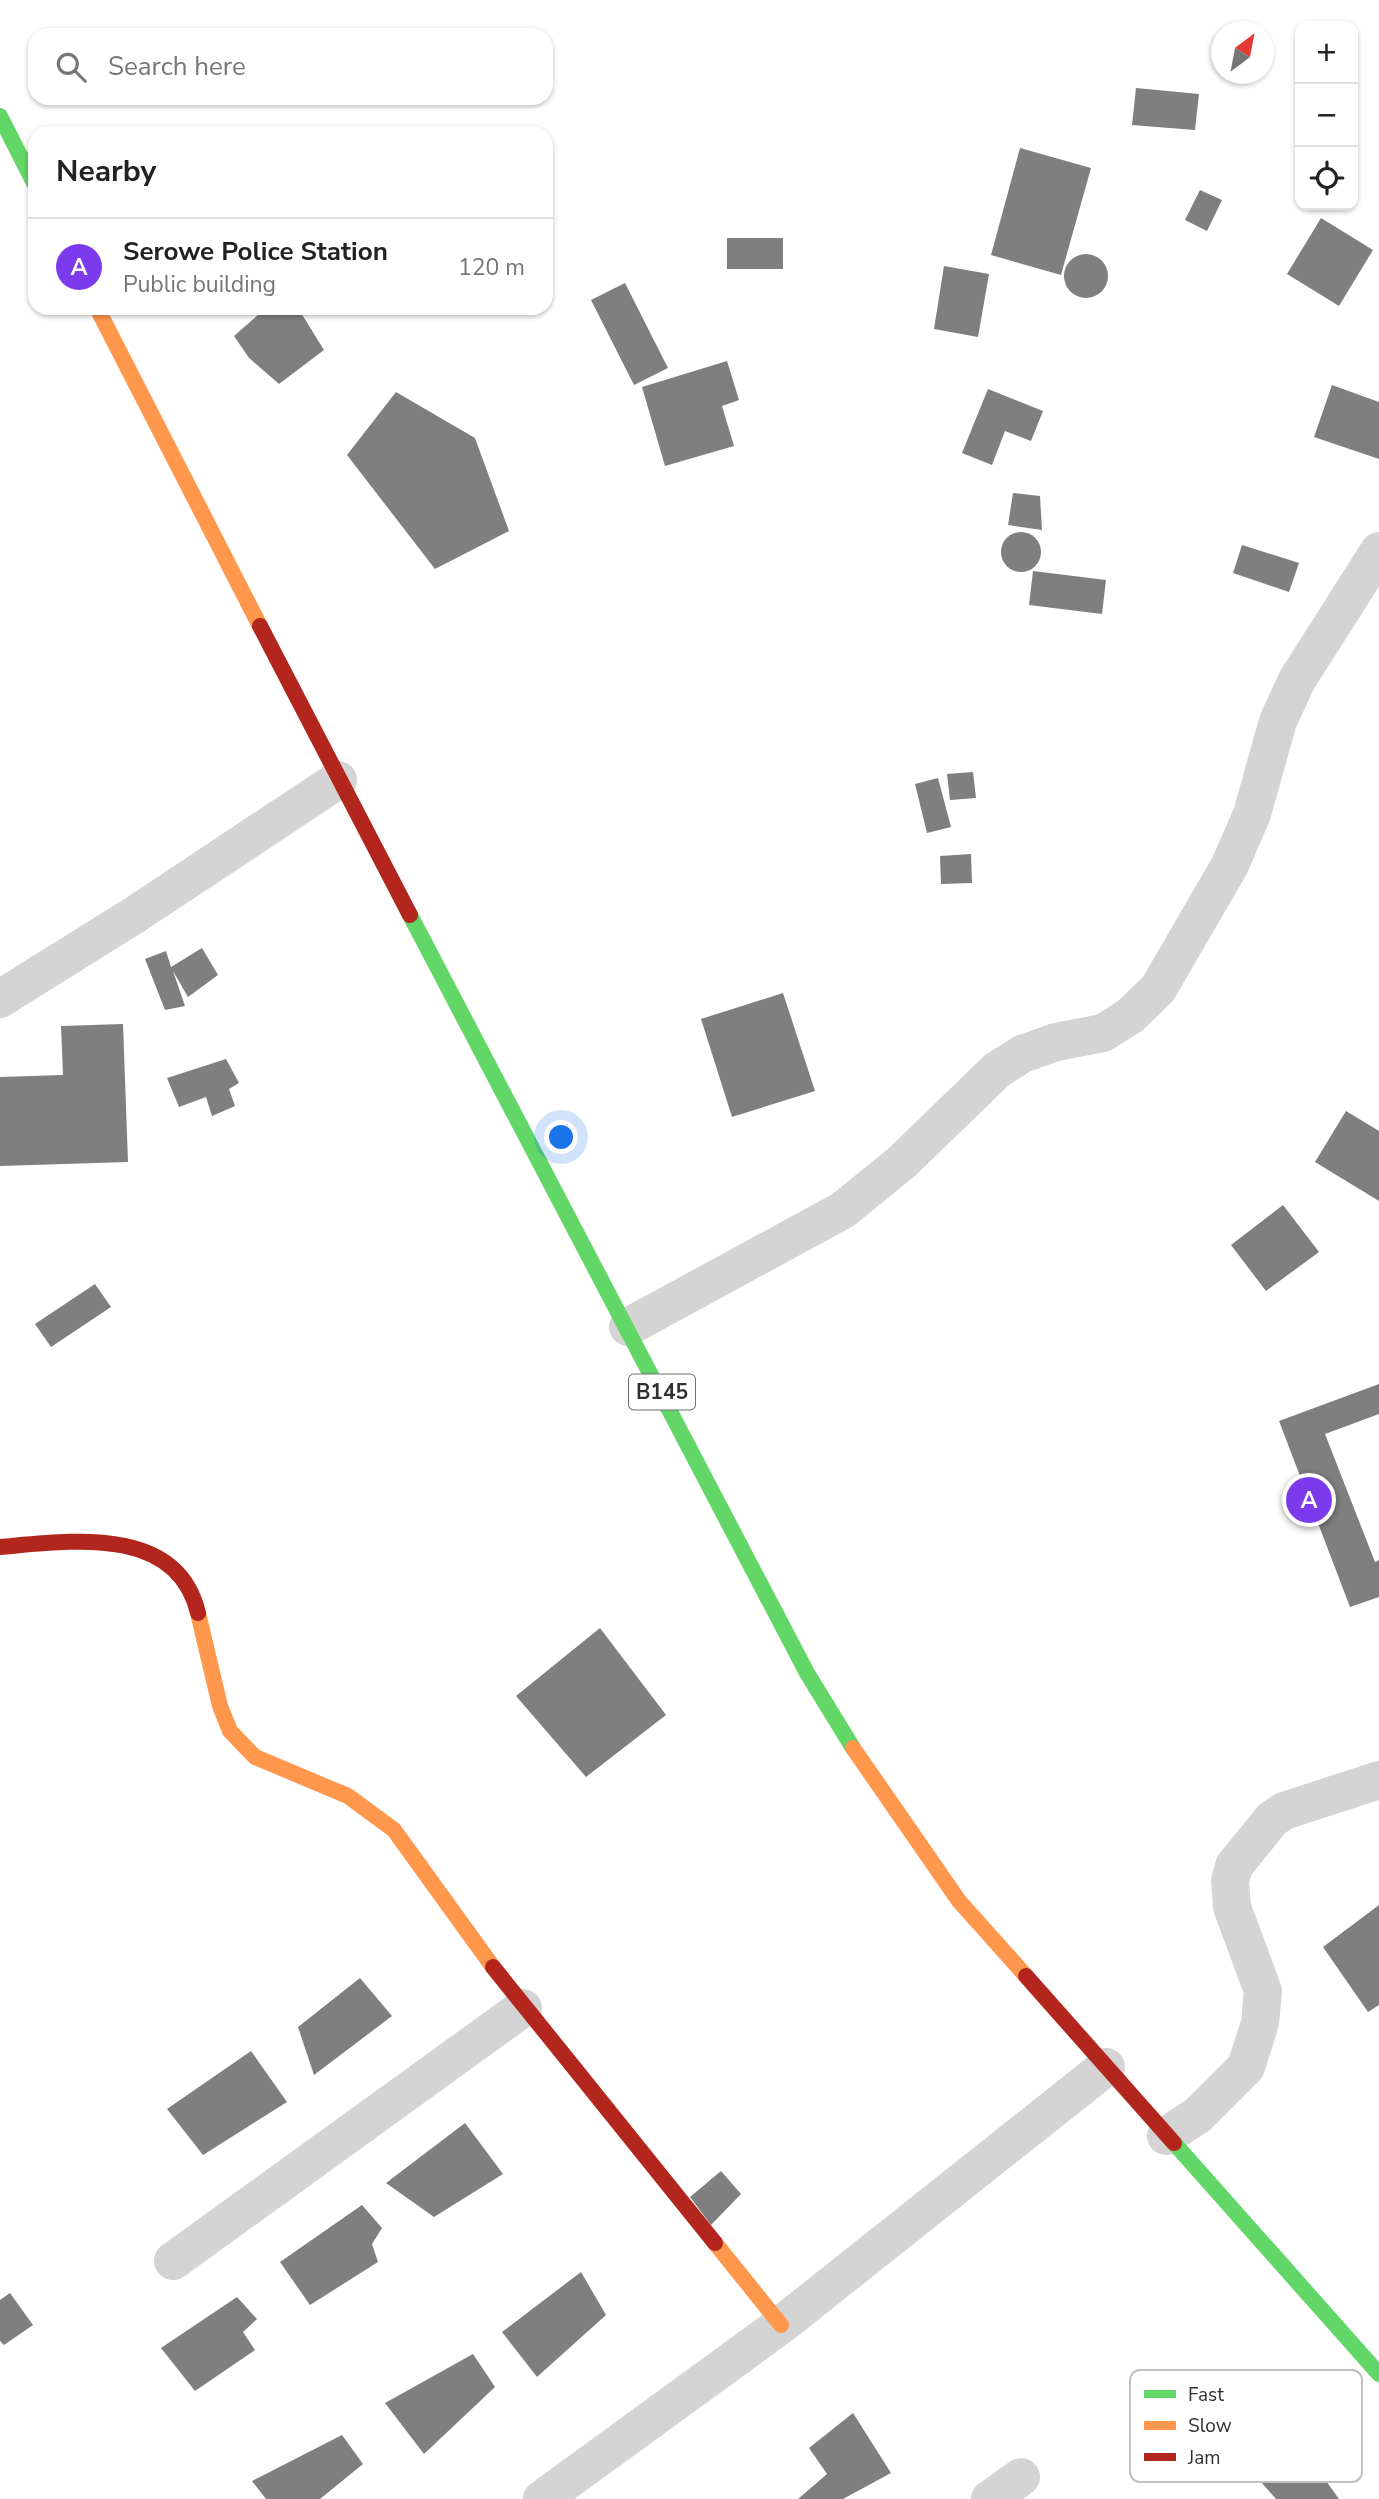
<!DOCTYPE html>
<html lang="en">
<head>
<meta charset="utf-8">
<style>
  body { margin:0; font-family:"Nunito Sans",sans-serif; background:#f6f6f6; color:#222 }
  .controls { position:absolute; right:21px; top:21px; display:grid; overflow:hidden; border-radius:14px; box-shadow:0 2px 5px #0004 }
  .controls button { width:63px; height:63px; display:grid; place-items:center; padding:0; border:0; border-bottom:2px solid #e0e0e0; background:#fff; color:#222; font:35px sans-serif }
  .compass { position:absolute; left:1211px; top:21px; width:63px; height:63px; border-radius:50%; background:#fff; box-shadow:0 2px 5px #0004; rotate:32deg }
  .you { position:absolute; left:562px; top:1138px; width:24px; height:24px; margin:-18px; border:5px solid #fff; border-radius:50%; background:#1a73e8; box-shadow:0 0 0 10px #1a73e833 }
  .badge { display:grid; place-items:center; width:46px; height:46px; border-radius:50%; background:#7c3aed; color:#fff; font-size:23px; font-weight:700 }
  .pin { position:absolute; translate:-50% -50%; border:4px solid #fff; box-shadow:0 2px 7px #0006 }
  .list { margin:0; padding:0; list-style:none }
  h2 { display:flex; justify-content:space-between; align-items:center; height:91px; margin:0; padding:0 28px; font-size:30px }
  h2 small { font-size:23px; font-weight:400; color:#767676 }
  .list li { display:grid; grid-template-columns:46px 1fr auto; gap:21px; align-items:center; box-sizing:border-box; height:98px; padding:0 28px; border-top:2px solid #e0e0e0 }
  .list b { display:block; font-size:26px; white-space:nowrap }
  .list p { margin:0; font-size:23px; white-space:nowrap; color:#767676 }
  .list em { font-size:23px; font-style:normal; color:#767676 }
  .icon { flex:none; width:38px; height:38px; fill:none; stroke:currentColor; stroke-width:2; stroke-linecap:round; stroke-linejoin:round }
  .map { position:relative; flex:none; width:1379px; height:2499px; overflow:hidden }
  .search { position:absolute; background:#fff; box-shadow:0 2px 5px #0004; left:28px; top:28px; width:525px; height:77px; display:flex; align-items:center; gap:18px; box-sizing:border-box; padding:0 24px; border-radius:21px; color:#767676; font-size:26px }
  .panel { position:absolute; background:#fff; box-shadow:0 2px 5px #0004; left:28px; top:126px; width:525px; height:189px; border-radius:21px }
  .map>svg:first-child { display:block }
  .building { fill:#7f7f7f }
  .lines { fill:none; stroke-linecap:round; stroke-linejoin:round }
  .street { stroke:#d4d4d4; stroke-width:38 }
  .fast { stroke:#63d668; stroke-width:16 }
  .slow { stroke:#ff974d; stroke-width:16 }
  .jam { stroke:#b3261e; stroke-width:16 }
  .labels { text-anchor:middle; stroke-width:7; stroke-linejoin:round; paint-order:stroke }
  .shield { fill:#fff; stroke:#6e6e6e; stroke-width:2 }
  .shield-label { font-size:21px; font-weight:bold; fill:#303030 }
  .key { fill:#fff; stroke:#c1c1c1; stroke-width:2 }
  .key-label { font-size:19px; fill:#303030 }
</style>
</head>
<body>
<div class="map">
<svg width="1379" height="2499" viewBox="0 0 1379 2499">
  <rect width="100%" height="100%" fill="#fff"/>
  <!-- building -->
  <g class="building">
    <path d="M1136,88L1199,94L1195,130L1132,125Z"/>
    <path d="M1020,148L1091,168L1061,275L991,255Z"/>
    <path d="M1200,190L1222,200L1207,231L1185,220Z"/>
    <path d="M1321,218L1373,250L1339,306L1287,274Z"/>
    <rect x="727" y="238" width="56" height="31"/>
    <circle cx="1086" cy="276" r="22"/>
    <path d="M944,266L989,274L978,337L934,329Z"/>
    <path d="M625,283L668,368L634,385L591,300Z"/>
    <path d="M266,308H298L324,350L279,384L249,358L234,336Z"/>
    <path d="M727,361L739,400L722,406L734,446L665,466L642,387Z"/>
    <path d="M1332,385L1379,402V459L1314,437Z"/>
    <path d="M988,389L1043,411L1031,441L1005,431L992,465L962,453Z"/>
    <path d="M396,392L475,438L509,531L435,569L347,455Z"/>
    <path d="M1013,493L1040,496L1042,530L1008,525Z"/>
    <circle cx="1021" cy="552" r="20"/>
    <path d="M1242,545L1299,563L1289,592L1233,573Z"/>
    <path d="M1033,571L1106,580L1102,614L1029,605Z"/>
    <path d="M973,772L976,798L950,800L947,774Z"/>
    <path d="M938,778L951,827L927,833L915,784Z"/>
    <path d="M971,854L972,883L941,884L940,856Z"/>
    <path d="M202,948L218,975L188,997L173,971L185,1006L165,1010L145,959L166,951L171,967Z"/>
    <path d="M783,993L815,1091L732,1117L701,1019Z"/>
    <path d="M123,1024L128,1162L0,1166V1077L63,1075L61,1026Z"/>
    <path d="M226,1059L239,1083L229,1089L235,1106L212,1116L206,1097L179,1107L167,1078Z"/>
    <path d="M1346,1111L1379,1131V1201L1315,1162Z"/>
    <path d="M1283,1205L1319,1252L1266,1291L1231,1245Z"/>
    <path d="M95,1284L111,1307L51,1347L35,1324Z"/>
    <path d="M1379,1384V1414L1325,1434L1375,1562L1379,1560V1597L1350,1607L1279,1421Z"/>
    <path d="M600,1628L666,1715L586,1777L516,1696Z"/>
    <path d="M1379,1905V2005L1368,2012L1323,1947Z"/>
    <path d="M360,1978L392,2016L314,2075L298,2027Z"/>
    <path d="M251,2051L287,2102L203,2155L167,2109Z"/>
    <path d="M465,2123L503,2174L434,2217L386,2183Z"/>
    <path d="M721,2171L741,2194L711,2225L690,2197Z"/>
    <path d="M362,2205L382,2228L372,2244L378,2262L310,2305L280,2262Z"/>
    <path d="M581,2272L606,2315L537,2377L502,2332Z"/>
    <path d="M10,2293L33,2325L4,2345L0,2341V2300Z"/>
    <path d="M237,2297L257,2319L243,2332L255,2350L195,2391L161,2348Z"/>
    <path d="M473,2354L495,2387L424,2454L385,2403Z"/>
    <path d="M853,2413L891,2473L843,2499H798L827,2474L809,2448Z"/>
    <path d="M1315,2427L1338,2453L1319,2471L1339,2499H1276L1254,2474Z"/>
    <path d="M342,2435L363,2464L320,2499H266L252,2481Z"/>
  </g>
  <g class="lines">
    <!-- street -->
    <g class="street">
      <path d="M0,999L136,914L338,780"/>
      <path d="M628,1327L843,1210L902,1162L997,1070L1022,1054L1056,1042L1103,1033L1130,1016L1158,989L1230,865L1252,814L1278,721L1297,680L1379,551"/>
      <path d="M1166,2136L1198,2115L1246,2067L1260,2023L1263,1991L1232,1907L1230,1881L1234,1866L1272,1819L1284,1811L1379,1780"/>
      <path d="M173,2261L523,2008"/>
      <path d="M542,2499L781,2325L1106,2067"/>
      <path d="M990,2499L1021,2477"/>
    </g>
    <!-- fast -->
    <g class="fast">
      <path d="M0,116L35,185"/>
      <path d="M410,915L807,1673L853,1748"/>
      <path d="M1174,2143L1379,2374"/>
    </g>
    <!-- slow -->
    <g class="slow">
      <path d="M97,308L260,626"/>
      <path d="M198,1613L220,1706L230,1731L255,1757L348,1796L394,1830L493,1967"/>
      <path d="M853,1748L959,1901L1026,1976"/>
      <path d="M715,2243L781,2325"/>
    </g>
    <!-- jam -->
    <g class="jam">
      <path d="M260,626L410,915"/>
      <path d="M0,1547C68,1541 177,1524 198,1613"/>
      <path d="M493,1967L715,2243"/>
      <path d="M1026,1976L1174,2143"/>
    </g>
  </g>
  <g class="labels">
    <!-- shield labels -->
    <rect class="shield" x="629" y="1374.5" width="66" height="35" rx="5"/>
    <g class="shield-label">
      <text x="662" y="1399">B145</text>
    </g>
  </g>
  <!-- legend -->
  <rect x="1130" y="2370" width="232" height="112" rx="10" class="key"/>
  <rect x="1144" y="2390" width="32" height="8" fill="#63d668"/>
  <rect x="1144" y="2421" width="32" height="9" fill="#ff974d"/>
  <rect x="1144" y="2453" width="32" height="8" fill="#b3261e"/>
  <g class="key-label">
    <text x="1188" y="2401">Fast</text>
    <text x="1188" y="2432">Slow</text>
    <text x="1188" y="2464">Jam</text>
  </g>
</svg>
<div class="controls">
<button>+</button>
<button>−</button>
<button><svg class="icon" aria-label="locate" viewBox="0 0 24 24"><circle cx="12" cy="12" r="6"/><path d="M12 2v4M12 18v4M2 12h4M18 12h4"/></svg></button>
</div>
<svg class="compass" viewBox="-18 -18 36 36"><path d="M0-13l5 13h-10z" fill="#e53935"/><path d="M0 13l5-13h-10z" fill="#767676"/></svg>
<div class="you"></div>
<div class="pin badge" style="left:1309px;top:1500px">A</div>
<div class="search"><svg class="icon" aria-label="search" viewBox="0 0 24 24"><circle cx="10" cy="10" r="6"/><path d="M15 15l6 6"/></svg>Search here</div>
<section class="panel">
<h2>Nearby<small></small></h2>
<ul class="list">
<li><span class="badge">A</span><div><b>Serowe Police Station</b><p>Public building</p></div><em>120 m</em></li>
</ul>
</section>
</div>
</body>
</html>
